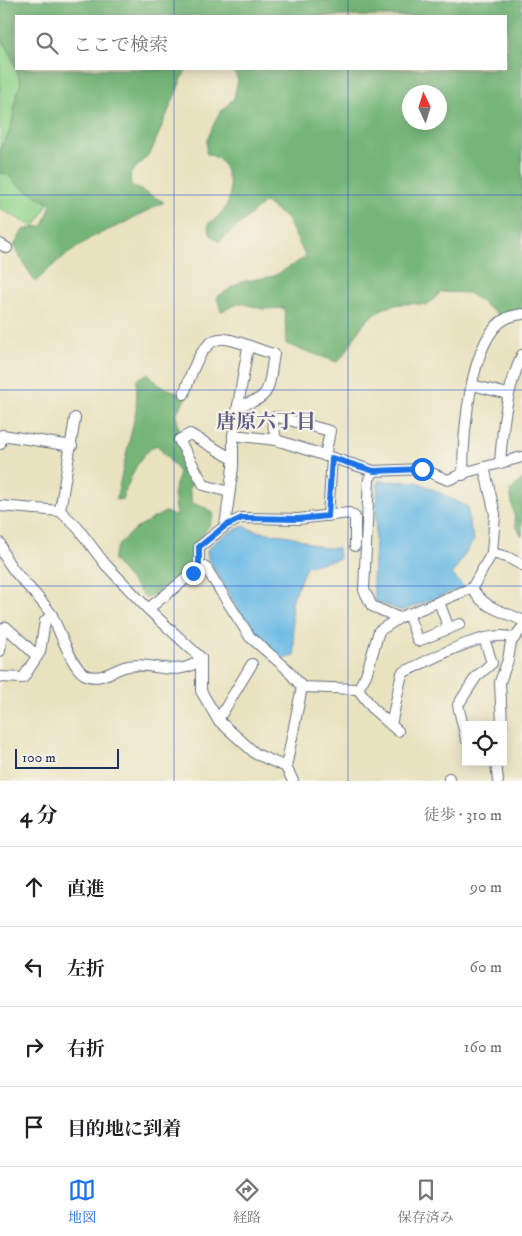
<!DOCTYPE html>
<html lang="ja">
<head>
<meta charset="utf-8">
<style>
  body { margin:0; font-family:"IM FELL DW Pica","Noto Serif JP",serif; background:#f2f2f2; color:#202124 }
  .controls { position:absolute; right:15px; bottom:15px; display:grid; overflow:hidden; border-radius:0px; box-shadow:0 2px 12px #0003 }
  .controls button { width:45px; height:45px; display:grid; place-items:center; padding:0; border:0; border-bottom:1px solid #e0e0e0; background:#fff; color:#202124; font:25px sans-serif }
  .compass { position:absolute; left:402px; top:85px; width:45px; height:45px; border-radius:50%; background:#fff; box-shadow:0 2px 12px #0003; rotate:356deg }
  .scale { position:absolute; left:15px; bottom:12px; width:104px; box-sizing:border-box; padding-left:5px; border:2px solid #1b2f5e; border-top:0; font-size:14px; line-height:18px; white-space:nowrap; color:#1b2f5e; -webkit-text-stroke:4px #f7f3e8; paint-order:stroke }
  .stop { position:absolute; width:15px; height:15px; margin:-11px; border:4px solid #1a73e8; border-radius:50%; background:#fff }
  .stop.end { background:#1a73e8; border-color:#fff; box-shadow:0 1px 5px #0008 }
  .list { margin:0; padding:0; list-style:none }
  h2 { display:flex; justify-content:space-between; align-items:center; height:65px; margin:0; padding:0 20px; font-size:21px }
  h2 small { font-size:16px; font-weight:400; color:#757577 }
  .list li { display:grid; grid-template-columns:32px 1fr auto; gap:15px; align-items:center; box-sizing:border-box; height:80px; padding:0 20px; border-top:1px solid #e0e0e0 }
  .list b { display:block; font-size:19px; white-space:nowrap }
  .list em { font-size:16px; font-style:normal; color:#757577 }
  .icon { flex:none; width:28px; height:28px; fill:none; stroke:currentColor; stroke-width:2; stroke-linecap:round; stroke-linejoin:round }
  .map { position:relative; flex:none; width:522px; height:781px; overflow:hidden }
  .search { position:absolute; background:#fff; box-shadow:0 2px 12px #0003; left:15px; right:15px; top:15px; height:55px; display:flex; align-items:center; gap:12px; box-sizing:border-box; padding:0 18px; border-radius:0px; color:#757577; font-size:19px }
  .sheet { height:385px; background:#fff }
  nav { display:flex; justify-content:space-around; align-items:center; box-sizing:border-box; height:70px; border-top:1px solid #e0e0e0; background:#fff; font-size:14px; color:#757577 }
  nav a { display:grid; justify-items:center; gap:2px }
  nav .on { color:#1a73e8 }
  .map>svg:first-child { display:block }
  .green { fill:#91d48c; stroke:#568275 }
  .forest { fill:#74b678; stroke:#48726b; fill-rule:evenodd }
  .water { fill:#6abae5; stroke:#4274a2 }
  .lines { fill:none; stroke-linecap:round; stroke-linejoin:round }
  .minor-casing { stroke:#636e80; stroke-width:12 }
  .minor { stroke:#fff; stroke-width:10 }
  .route { stroke:#1a73e8; stroke-width:6 }
  .grid { fill:none; stroke:#1d4ed8; stroke-width:1; stroke-opacity:0.55 }
  .labels { text-anchor:middle; stroke-width:4.5; stroke-linejoin:round; paint-order:stroke }
  .neighbourhood-label { font-size:20px; font-weight:bold; fill:#5d5e8c; stroke:#f7f3e8 }
</style>
</head>
<body>
<div class="map">
<svg width="522" height="781" viewBox="0 0 522 781">
  <rect width="100%" height="100%" fill="#f7f3e8"/>
  <filter id="ink" filterUnits="userSpaceOnUse"><feTurbulence type="fractalNoise" baseFrequency=".02" numOctaves="2"/><feDisplacementMap in="SourceGraphic" scale="10" xChannelSelector="R" yChannelSelector="G"/><feConvolveMatrix kernelMatrix="1 2 1 2 8 2 1 2 1" color-interpolation-filters="sRGB"/></filter>
  <filter id="wash" filterUnits="userSpaceOnUse"><feTurbulence type="fractalNoise" baseFrequency=".0096" numOctaves="4" result="noise"/><feDisplacementMap in="SourceGraphic" scale="20" xChannelSelector="R" yChannelSelector="G"/><feGaussianBlur stdDeviation="1.12" result="paint"/><feColorMatrix in="noise" values="0 0 0 0 0 0 0 0 0 0 0 0 0 0 0 0 0 1.4 0 .05"/><feComposite in="paint" operator="in"/></filter>
  <g filter="url(#wash)">
    <rect width="100%" height="100%" fill="#e9e2bf"/>
    <!-- green -->
    <path class="green" d="M0,0H9L16,69H46L48,203L35,227L0,209Z"/>
    <!-- forest -->
    <g class="forest">
      <path d="M0,0H522V311L500,316L469,293L441,292L427,305C392,300 371,308 353,340C348,348 345,355 337,362L286,344L285,308L263,309L241,303L221,311L217,297L241,282L274,276L306,257L287,219L265,202L219,242L210,234L208,224C229,211 234,196 227,174C225,169 224,163 220,160C216,157 210,155 206,153L207,140L218,115L234,98L238,80L233,69H506V16H16V69H186L151,152L130,174L131,185L164,202L120,225L92,237L58,261L35,282L14,246L23,230L43,226L51,205L14,182L8,174L0,173V147C19,125 10,104 21,83L8,48L0,37ZM410,92H440V122H410Z"/>
      <path d="M148,373L160,386L187,396L176,414L185,457L196,479L189,488L192,503L206,508L214,514C209,530 196,541 191,557L196,566L146,599L113,560C116,536 147,522 165,512L177,517L174,493L179,472L157,445C137,454 131,480 122,499L116,500L136,411L137,380Z"/>
      <path d="M522,479V536L516,526L510,491Z"/>
    </g>
    <!-- water -->
    <g class="water">
      <path d="M378,481L418,482L468,507L469,523L474,540L452,574L464,587L402,611L375,601L373,581Z"/>
      <path d="M244,526C258,534 274,533 290,536C309,541 316,550 338,548L339,559L306,566L291,603L295,656L282,659L252,634L208,558L207,550C218,538 229,532 244,526Z"/>
    </g>
  </g>
  <g filter="url(#ink)">
    <g class="lines">
      <!-- minor casing -->
      <g class="minor-casing">
        <g id="minor">
          <path d="M0,244L7,248"/>
          <path d="M472,385L508,394"/>
          <path d="M184,394C190,377 202,335 225,339C238,340 260,351 274,354C268,385 274,400 238,405"/>
          <path d="M233,435L248,347"/>
          <path d="M276,440L272,418L278,417L330,431L325,456"/>
          <path d="M0,444L2,435L72,446"/>
          <path d="M500,463C503,423 506,392 522,355"/>
          <path d="M484,467L495,514L492,553"/>
          <path d="M374,471L369,479L364,590L372,606L399,618"/>
          <path d="M463,475C463,438 469,336 507,318C511,316 517,315 522,314"/>
          <path d="M229,492L204,485L179,440L190,434L233,459"/>
          <path d="M0,506L60,511L77,527L105,564L148,609L201,658V691L218,720L256,754L286,767L293,781"/>
          <path d="M60,511L75,418"/>
          <path d="M328,516L332,458"/>
          <path d="M225,526L241,518L298,519L349,513L355,517V546"/>
          <path d="M0,543C6,571 36,590 51,614C59,628 71,666 84,674C98,682 112,671 124,667C147,659 180,681 201,658"/>
          <path d="M472,588C483,608 502,611 522,620"/>
          <path d="M439,602L448,626"/>
          <path d="M148,609L193,573L199,564"/>
          <path d="M408,614L418,641L460,624"/>
          <path d="M0,651L2,630L6,627L37,656"/>
          <path d="M0,677L23,678L40,652L45,621L52,615"/>
          <path d="M358,689L302,687L285,667L250,637L206,568L199,564V547L225,526L233,467V435L276,440L374,471L422,469L448,480L467,472L522,457"/>
          <path d="M358,689L366,675L379,631L399,618L472,588L492,553L507,557L522,565"/>
          <path d="M358,689L374,710L398,731"/>
          <path d="M218,720L252,664"/>
          <path d="M391,725L402,673C428,661 488,627 514,638"/>
          <path d="M502,725L500,682L508,660L511,642L522,628"/>
          <path d="M466,739L458,705L476,677L492,663L484,638"/>
          <path d="M496,762L498,781"/>
          <path d="M286,767L302,687"/>
          <path d="M449,778V781"/>
        </g>
      </g>
      <!-- minor -->
      <use href="#minor" class="minor"/>
    </g>
  </g>
  <g class="lines" filter="url(#ink)">
    <!-- route -->
    <path class="route" d="M193,573L199,564V547L225,526L242,518L298,519L328,516L332,458L374,471L422,469"/>
  </g>
  <!-- grid -->
  <path class="grid" d="M174,0V16M348,0V16M174,69V781M348,69V781M0,195H522M0,390H522M0,586H522"/>
  <g class="labels">
    <!-- neighbourhood labels -->
    <g class="neighbourhood-label">
      <text x="266" y="428">唐原六丁目</text>
    </g>
  </g>
</svg>
<div class="controls">
<button><svg class="icon" aria-label="locate" viewBox="0 0 24 24"><circle cx="12" cy="12" r="6"/><path d="M12 2v4M12 18v4M2 12h4M18 12h4"/></svg></button>
</div>
<svg class="compass" viewBox="-18 -18 36 36"><path d="M0-13l5 13h-10z" fill="#e53935"/><path d="M0 13l5-13h-10z" fill="#757577"/></svg>
<div class="scale">100 m</div>
<div class="stop" style="left:422px;top:469px"></div>
<div class="stop end" style="left:193px;top:573px"></div>
<div class="search"><svg class="icon" aria-label="search" viewBox="0 0 24 24"><circle cx="10" cy="10" r="6"/><path d="M15 15l6 6"/></svg>ここで検索</div>
</div>
<section class="sheet">
<h2>4 分<small>徒歩 · 310 m</small></h2>
<ul class="list">
<li><svg class="icon" aria-label="ahead" viewBox="0 0 24 24"><path d="M12 20V5M6 11l6-6 6 6"/></svg><div><b>直進</b></div><em>90 m</em></li>
<li><svg class="icon" aria-label="left" viewBox="0 0 24 24"><path d="M17 20v-9H6M10 6l-5 5 5 5"/></svg><div><b>左折</b></div><em>60 m</em></li>
<li><svg class="icon" aria-label="right" viewBox="0 0 24 24"><path d="M7 20v-9h11M14 6l5 5-5 5"/></svg><div><b>右折</b></div><em>160 m</em></li>
<li><svg class="icon" aria-label="arrive" viewBox="0 0 24 24"><path d="M6 21V4h12l-3 4 3 4H6"/></svg><div><b>目的地に到着</b></div></li>
</ul>
</section>
<nav>
<a class="on"><svg class="icon" aria-label="map" viewBox="0 0 24 24"><path d="M3 6l6-2 6 2 6-2v14l-6 2-6-2-6 2zM9 4v14M15 6v14"/></svg>地図</a>
<a><svg class="icon" aria-label="directions" viewBox="0 0 24 24"><path d="M12 3l9 9-9 9-9-9zM9 14v-3h6M13 9l2 2-2 2"/></svg>経路</a>
<a><svg class="icon" aria-label="saved" viewBox="0 0 24 24"><path d="M7 4h10v16l-5-4-5 4z"/></svg>保存済み</a>
</nav>
</body>
</html>
